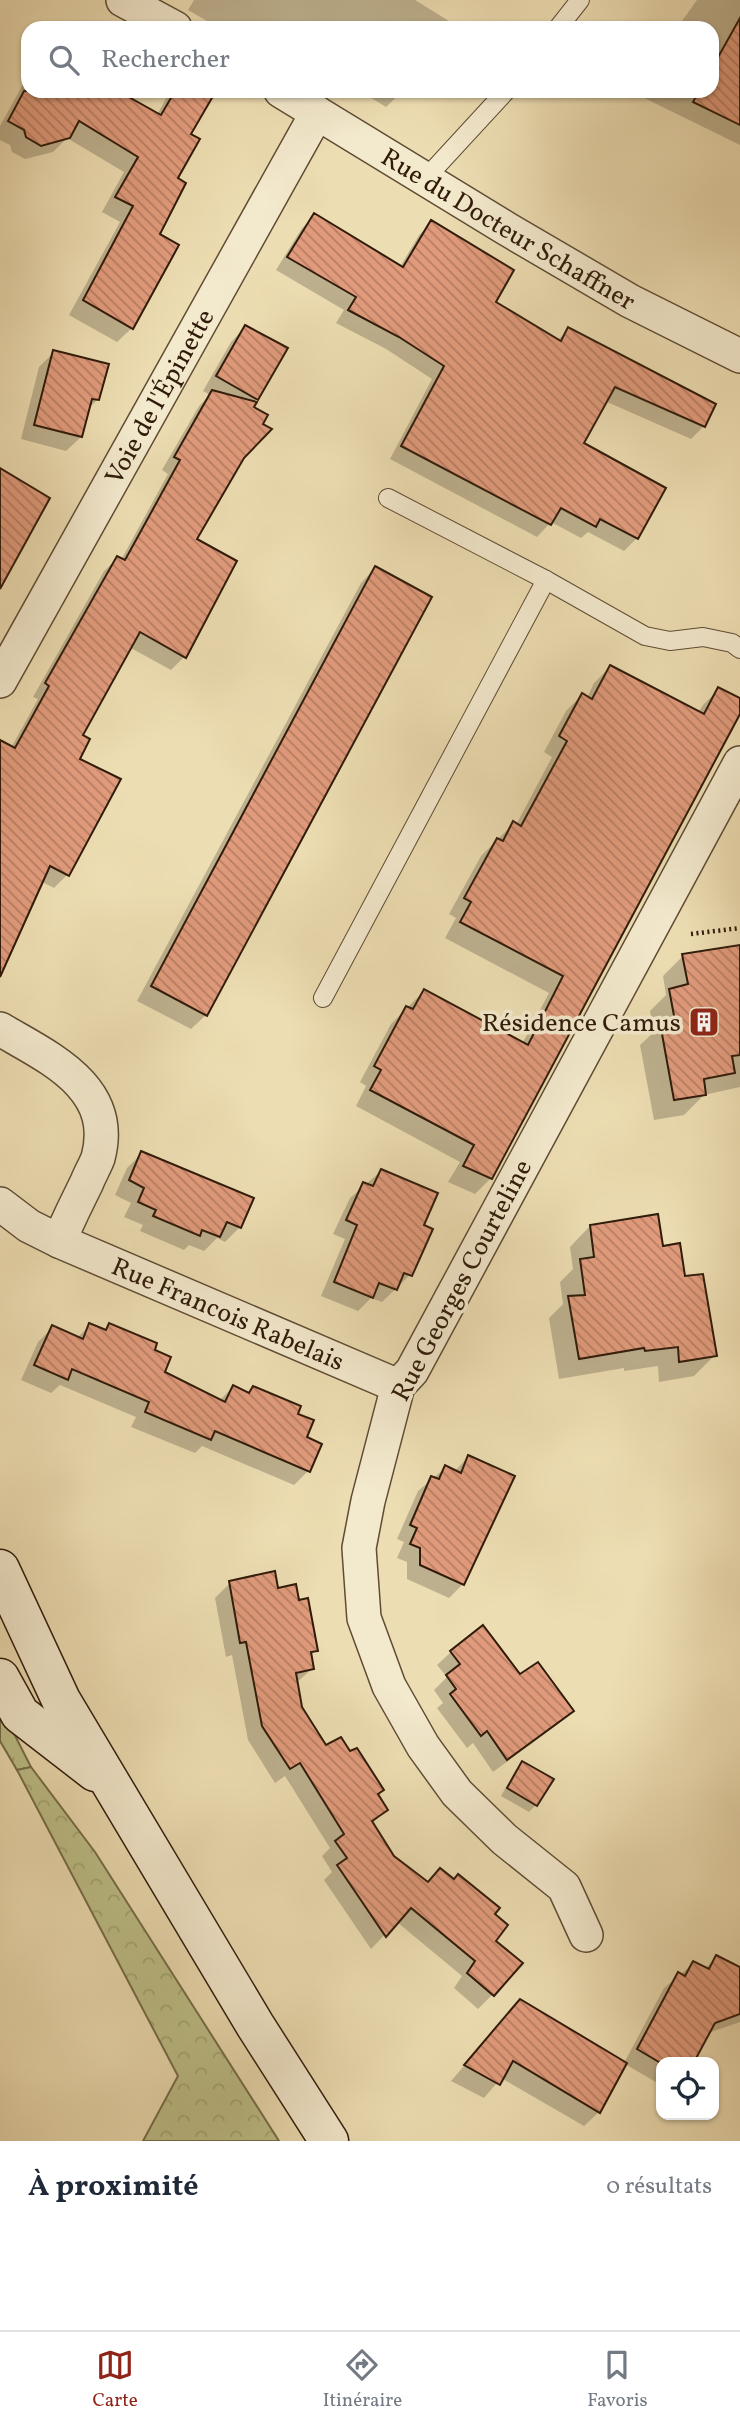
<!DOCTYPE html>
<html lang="fr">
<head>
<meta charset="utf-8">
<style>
  body { margin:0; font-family:Vollkorn,serif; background:#f6f6f7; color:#1f2937 }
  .controls { position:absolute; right:21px; bottom:21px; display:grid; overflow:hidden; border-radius:14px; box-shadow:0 2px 5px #0004 }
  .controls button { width:63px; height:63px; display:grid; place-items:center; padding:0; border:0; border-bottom:2px solid #e0e1e3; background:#fff; color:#1f2937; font:35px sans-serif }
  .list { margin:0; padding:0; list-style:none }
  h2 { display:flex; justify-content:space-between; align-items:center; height:91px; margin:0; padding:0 28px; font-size:30px }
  h2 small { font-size:23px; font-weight:400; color:#747a83 }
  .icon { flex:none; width:38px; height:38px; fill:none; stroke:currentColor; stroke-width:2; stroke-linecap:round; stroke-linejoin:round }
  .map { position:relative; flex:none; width:740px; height:2141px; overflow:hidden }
  .search { position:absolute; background:#fff; box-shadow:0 2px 5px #0004; left:21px; right:21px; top:21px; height:77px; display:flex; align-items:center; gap:18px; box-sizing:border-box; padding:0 24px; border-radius:21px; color:#747a83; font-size:26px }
  .sheet { height:189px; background:#fff }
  nav { display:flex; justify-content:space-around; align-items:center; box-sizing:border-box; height:98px; border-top:2px solid #e0e1e3; background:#fff; font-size:19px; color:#747a83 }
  nav a { display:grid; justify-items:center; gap:4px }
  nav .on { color:#8f2418 }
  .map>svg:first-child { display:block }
  .grass { fill:url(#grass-tufts); stroke:#766d49; stroke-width:2 }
  .forest { fill:url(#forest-crowns); stroke:#766d49; stroke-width:2 }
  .shadow { fill:#0003 }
  .building { fill:url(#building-back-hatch); stroke:#301b0a; stroke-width:2 }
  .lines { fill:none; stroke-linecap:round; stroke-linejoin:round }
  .lane-casing { stroke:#5f4c34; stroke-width:20 }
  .street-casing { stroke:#5f4c34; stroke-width:36 }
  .secondary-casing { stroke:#301b0a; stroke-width:41 }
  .path { stroke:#301b0a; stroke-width:4.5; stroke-dasharray:2 3.5; stroke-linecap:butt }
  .lane { stroke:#f3e9cd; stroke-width:18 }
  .street { stroke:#f3e9cd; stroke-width:33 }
  .secondary { stroke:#f3e9cd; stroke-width:38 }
  .labels { text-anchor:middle; stroke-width:7; stroke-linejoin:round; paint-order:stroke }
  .street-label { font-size:26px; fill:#301b0a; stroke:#f3e9cd }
  .poi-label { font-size:26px; fill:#301b0a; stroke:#f3e9cd; text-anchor:end }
</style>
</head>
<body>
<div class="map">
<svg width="740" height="2141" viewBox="0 0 740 2141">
  <defs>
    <pattern id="grass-tufts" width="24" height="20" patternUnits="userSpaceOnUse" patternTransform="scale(1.75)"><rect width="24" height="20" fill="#bdbf88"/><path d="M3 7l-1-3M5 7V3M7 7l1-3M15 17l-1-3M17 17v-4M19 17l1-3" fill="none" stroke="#a3a474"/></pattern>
    <pattern id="forest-crowns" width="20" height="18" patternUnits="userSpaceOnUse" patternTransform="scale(1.75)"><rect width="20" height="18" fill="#bdbf88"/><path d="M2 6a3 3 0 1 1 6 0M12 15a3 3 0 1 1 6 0" fill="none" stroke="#a3a474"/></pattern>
    <pattern id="building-back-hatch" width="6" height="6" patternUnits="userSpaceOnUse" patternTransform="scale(1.75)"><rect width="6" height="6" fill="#e19b7c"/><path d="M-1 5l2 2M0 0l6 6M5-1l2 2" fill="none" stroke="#b77e64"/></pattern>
  </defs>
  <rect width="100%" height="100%" fill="#edddb2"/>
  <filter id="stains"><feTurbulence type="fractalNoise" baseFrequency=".00286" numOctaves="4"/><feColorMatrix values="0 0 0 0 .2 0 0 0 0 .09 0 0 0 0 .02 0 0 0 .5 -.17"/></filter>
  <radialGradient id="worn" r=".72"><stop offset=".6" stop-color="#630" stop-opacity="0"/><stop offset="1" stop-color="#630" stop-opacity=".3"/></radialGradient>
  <!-- grass -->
  <path class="grass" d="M0,1706L31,1767L17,1770L0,1741Z"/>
  <!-- forest -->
  <path class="forest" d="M31,1767L95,1852L279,2141H143L178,2076L17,1770Z"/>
  <!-- shadow -->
  <g class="shadow">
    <path d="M194,0H415L449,21L444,28H219L188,10Z"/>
    <path d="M697,0H740V145L632,92L712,91V28H677Z"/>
    <path d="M28,75V91H115L157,115L170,91H214L189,135L157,234L132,328L117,342L69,315L120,222L102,212L124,172L67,138L53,152L25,159L12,152L10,145L0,140V126Z"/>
    <path d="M360,91H403L386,107Z"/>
    <path d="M315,215L400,267L419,235L432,222L494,303L557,341L568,330L704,426L691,439L605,401L582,444L664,488L637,538L624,551L588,532L581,538L551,522L537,537L390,459L432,379L386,349L336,323L344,310L276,270L302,228Z"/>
    <path d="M245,327L257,399L253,403L243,457L195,540L235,562L184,657L171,670L129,647L84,727L78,760L119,780L67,875L54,888L42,882L0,951V751L11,748L38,699L33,697L104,571L118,558L121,560L168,474L162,470L199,406L210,395L203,391L231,342Z"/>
    <path d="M54,352L98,399L88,409L81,437L66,451L21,439L39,367Z"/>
    <path d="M375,568L206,1015L191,1029L137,1001L361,583Z"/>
    <path d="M610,667L698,713L703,705L719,689L740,700V708L491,1178L475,1194L448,1182L460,1162L356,1106L366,1086L360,1082L391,1024L424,991L522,1044L549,993L445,938L456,918L449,914L481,856L514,823L516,825L552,757L544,752L566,711L582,695L587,698L594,683Z"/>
    <path d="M740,947V1087L704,1095L684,1115L654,1120L640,1045L654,1032L650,1011L666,995L663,976L683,956Z"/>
    <path d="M142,1153L240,1227L225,1242L217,1238L204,1251L189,1245L184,1250L140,1231L143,1225L124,1217L131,1203L115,1195L127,1168Z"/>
    <path d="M381,1171L422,1225L410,1275L382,1302L371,1298L358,1311L321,1296L345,1239L333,1234L350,1198Z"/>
    <path d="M590,1226L662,1248L683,1278L715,1355L694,1376L659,1382L658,1366L624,1371V1368L559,1379L549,1318L563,1304L560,1282L573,1269L570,1247Z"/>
    <path d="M90,1325L104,1331L109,1325L152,1351L163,1373L219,1401L233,1387L247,1394L254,1388L296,1415L308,1471L294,1485L202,1446L195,1453L131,1427L136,1417L60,1385L51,1393L21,1380L38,1342L53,1327L77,1338Z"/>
    <path d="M468,1457L463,1584L449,1598L407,1579V1562L397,1558L404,1542L397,1539L418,1491L445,1468L454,1472Z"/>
    <path d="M230,1583L276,1590L297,1602L316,1650L310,1656L313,1668L296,1683L300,1707L325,1748L376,1795L386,1810L372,1824L392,1857L427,1884L492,1914L493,1994L478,2009L454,1988L462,1976L397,1922L371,1949L324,1880L332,1872L322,1856L330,1848L285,1776L275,1783L248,1740L232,1655L226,1657L215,1598Z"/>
    <path d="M483,1628L520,1677L572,1711L558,1724L493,1772L473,1743L467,1748L437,1708L443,1703L434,1690L447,1677L437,1665L451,1652Z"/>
    <path d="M523,1764L536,1805L529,1812L501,1796L515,1771Z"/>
    <path d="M716,1957L740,1969V2022L708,2033L692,2062H661V2085L625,2064L599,2112L584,2126L501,2078L484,2098L451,2081L520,2001L624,2063L664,1988L694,1963L705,1969Z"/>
  </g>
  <!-- building -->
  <g class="building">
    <path d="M740,18V125L693,102L699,91H712V68Z"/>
    <path d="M24,91H118L161,115L175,91H216L191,134L200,139L178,178L186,183L160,234L179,245L133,329L83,300L133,206L115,197L138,157L79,121L70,138L41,146L26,137L24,130L8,121Z"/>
    <path d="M314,213L403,267L431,220L514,270L496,302L561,341L568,327L716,404L705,427L615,387L584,443L666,488L638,539L600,519L596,527L561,508L551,525L401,446L444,366L399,337L348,310L356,297L287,257Z"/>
    <path d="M245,325L288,348L258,400L216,376Z"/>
    <path d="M53,350L109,364L99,400L92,399L82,437L34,425Z"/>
    <path d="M212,390L257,402L254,407L268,415L263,424L272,429L244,458L197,539L237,561L186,658L140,632L83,735L90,739L80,759L121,779L69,876L50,866L0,977V740L15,748L49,686L45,683L117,556L125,560L180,460L174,457Z"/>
    <path d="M0,468L50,498L0,589Z"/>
    <path d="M375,566L432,597L207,1016L151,986Z"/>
    <path d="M610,665L704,714L718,687L740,698V714L492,1179L463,1166L474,1145L370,1090L381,1070L374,1066L406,1006L413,1009L424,989L528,1045L563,976L460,922L471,902L464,898L497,838L503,841L513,821L521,826L567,741L559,736L582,693L592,699Z"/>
    <path d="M740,945V1055L732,1056L735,1073L704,1079L706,1095L674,1100L660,1023L675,1021L669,989L688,984L682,954Z"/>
    <path d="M141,1151L254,1198L241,1228L227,1222L220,1237L202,1230L200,1236L153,1216L156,1210L138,1202L144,1188L129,1180Z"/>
    <path d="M381,1169L438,1193L424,1225L433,1229L412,1276L404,1273L397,1290L379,1283L373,1298L334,1282L357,1225L346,1220L363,1182L373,1186Z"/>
    <path d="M658,1214L663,1246L680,1243L685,1276L703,1274L717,1356L679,1362L678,1347L645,1351L644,1348L579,1359L568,1296L585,1295L580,1259L594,1257L590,1225Z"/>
    <path d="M89,1323L106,1330L109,1323L157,1343L155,1350L171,1357L165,1372L225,1402L233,1385L249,1393L253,1386L301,1406L298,1414L314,1420L307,1437L322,1444L310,1472L215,1431L211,1440L145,1412L149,1402L72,1369L68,1380L34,1365L52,1325L83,1339Z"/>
    <path d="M468,1455L515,1476L464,1585L420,1565V1548L410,1544L417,1528L410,1525L431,1476L439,1479L445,1465L461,1473Z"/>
    <path d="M275,1571L278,1588L296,1584L299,1600L308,1598L318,1651L311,1652L314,1669L296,1673L302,1707L326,1745L341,1737L350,1751L357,1748L384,1790L378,1794L388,1810L372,1821L394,1856L428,1882L440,1868L454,1879L458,1874L500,1908L495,1914L508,1925L496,1941L523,1963L494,1996L467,1973L475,1961L411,1908L386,1937L337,1865L347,1858L335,1841L344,1834L300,1763L290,1769L262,1726L246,1642L240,1643L229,1581Z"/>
    <path d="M483,1625L520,1674L538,1662L574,1711L507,1760L487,1731L481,1736L450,1694L456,1689L446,1675L460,1664L450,1651Z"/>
    <path d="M522,1761L554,1779L537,1806L507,1788Z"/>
    <path d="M716,1955L740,1967V2014L715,2023L694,2062H659L637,2049L678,1972L685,1976L693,1961L709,1969Z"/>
    <path d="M520,1999L627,2063L600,2113L513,2061L500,2085L464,2065Z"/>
  </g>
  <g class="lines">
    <!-- lane casing -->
    <g class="lane-casing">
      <g id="lane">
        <path d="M558,28L580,0"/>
        <path d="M425,179L506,91"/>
        <path d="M388,498L546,580L645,636L670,641L703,637L732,643L740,649"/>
        <path d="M323,998L546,580"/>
      </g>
    </g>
    <!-- street casing -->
    <g class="street-casing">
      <g id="street">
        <path d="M123,0L175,28"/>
        <path id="s1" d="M281,91L507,229L630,301L740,356"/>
        <path id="s2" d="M0,681L317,113"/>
        <path d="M0,1029C49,1058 117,1087 98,1158C95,1166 90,1174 87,1182C77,1202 68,1221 59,1241"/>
        <path id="s3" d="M0,1204L29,1226L59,1241L398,1386"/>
        <path d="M586,1935L564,1887L504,1839L457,1793L423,1746L389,1686L364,1618L359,1548L368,1501L398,1386L412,1371L740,763"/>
      </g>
    </g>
    <!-- secondary casing -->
    <g class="secondary-casing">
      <g id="secondary">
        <path d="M0,1569L61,1700L255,2025L329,2141"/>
        <path d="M0,1678L20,1714L95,1772"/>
      </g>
    </g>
    <!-- path -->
    <path class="path" d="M691,934L740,928"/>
    <!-- lane -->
    <use href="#lane" class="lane"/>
    <!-- street -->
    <use href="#street" class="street"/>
    <!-- secondary -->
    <use href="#secondary" class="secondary"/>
  </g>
  <!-- icons -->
  <defs>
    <g id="building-square" transform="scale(1.575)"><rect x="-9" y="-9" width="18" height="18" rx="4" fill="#8f2418" stroke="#f3e9cd"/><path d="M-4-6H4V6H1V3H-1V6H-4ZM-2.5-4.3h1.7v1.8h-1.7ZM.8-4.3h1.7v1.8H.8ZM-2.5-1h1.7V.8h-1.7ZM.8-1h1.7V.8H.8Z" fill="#fff"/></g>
  </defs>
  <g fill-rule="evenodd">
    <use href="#building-square" x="704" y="1022"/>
  </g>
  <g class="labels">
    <!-- street labels -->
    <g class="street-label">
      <text dy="9" stroke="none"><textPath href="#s1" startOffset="266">Rue du Docteur Schaffner</textPath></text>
      <text dy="9" stroke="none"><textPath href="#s2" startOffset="326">Voie de l'Épinette</textPath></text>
      <text transform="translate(461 1280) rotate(-62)" y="9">Rue Georges Courteline</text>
      <text dy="9" stroke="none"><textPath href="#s3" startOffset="254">Rue Francois Rabelais</textPath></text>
    </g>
    <!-- poi labels -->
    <g class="poi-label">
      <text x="681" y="1031">Résidence Camus</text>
    </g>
  </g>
  <rect width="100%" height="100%" filter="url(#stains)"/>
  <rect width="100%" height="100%" fill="url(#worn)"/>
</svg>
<div class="controls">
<button><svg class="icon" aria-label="locate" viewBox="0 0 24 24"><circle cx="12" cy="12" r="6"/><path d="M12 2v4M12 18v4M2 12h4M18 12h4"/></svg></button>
</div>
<div class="search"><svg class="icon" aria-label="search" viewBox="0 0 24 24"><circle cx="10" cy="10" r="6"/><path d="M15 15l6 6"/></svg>Rechercher</div>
</div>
<section class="sheet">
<h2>À proximité<small>0 résultats</small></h2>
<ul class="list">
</ul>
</section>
<nav>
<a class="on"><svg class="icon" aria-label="map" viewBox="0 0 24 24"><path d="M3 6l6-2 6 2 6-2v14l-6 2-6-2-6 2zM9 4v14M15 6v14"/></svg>Carte</a>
<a><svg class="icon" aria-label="directions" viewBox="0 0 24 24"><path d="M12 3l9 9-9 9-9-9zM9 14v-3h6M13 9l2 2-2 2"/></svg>Itinéraire</a>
<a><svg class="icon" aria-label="saved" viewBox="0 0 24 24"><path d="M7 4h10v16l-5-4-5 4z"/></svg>Favoris</a>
</nav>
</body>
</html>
